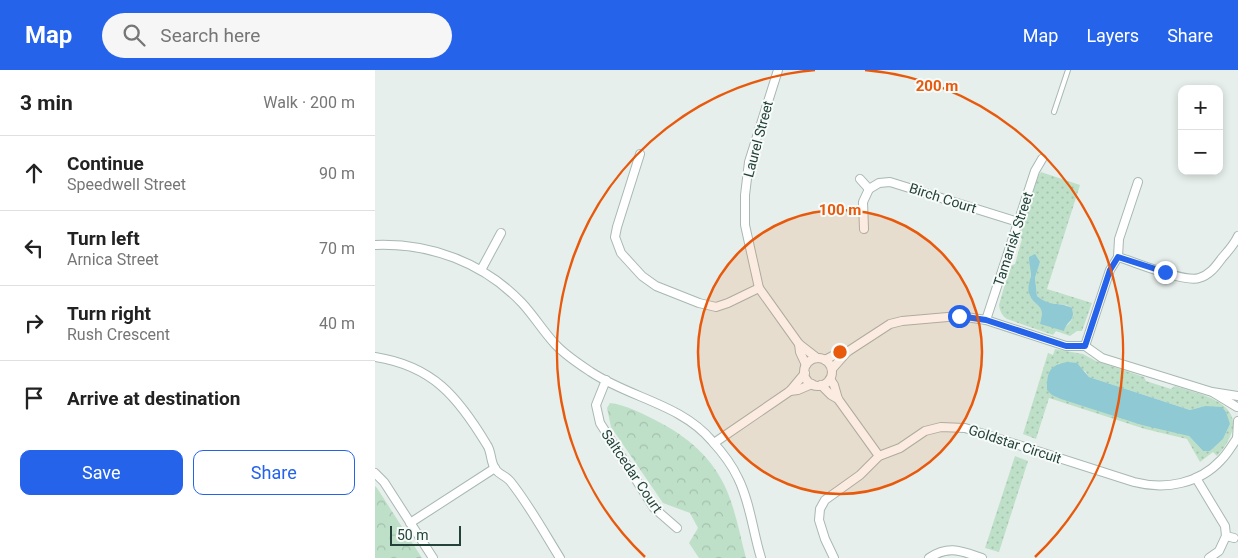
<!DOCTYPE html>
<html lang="en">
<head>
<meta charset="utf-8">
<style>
  body { margin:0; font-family:Roboto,sans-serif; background:#f6f6f6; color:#222 }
  .controls { position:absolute; right:15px; top:15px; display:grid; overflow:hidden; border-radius:10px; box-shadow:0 2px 8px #0003 }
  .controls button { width:45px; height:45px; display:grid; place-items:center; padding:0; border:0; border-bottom:1px solid #e0e0e0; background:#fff; color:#222; font:25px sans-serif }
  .scale { position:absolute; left:15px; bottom:12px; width:71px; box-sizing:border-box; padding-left:5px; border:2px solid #24423a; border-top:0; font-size:14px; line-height:18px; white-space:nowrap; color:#24423a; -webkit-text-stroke:4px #f7fbf9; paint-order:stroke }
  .stop { position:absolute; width:15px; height:15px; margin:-11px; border:4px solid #2563eb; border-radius:50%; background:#fff }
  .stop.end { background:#2563eb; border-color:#fff; box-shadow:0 1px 5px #0008 }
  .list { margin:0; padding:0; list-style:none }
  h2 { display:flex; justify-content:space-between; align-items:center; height:65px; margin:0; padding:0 20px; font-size:21px }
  h2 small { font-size:16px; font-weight:400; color:#767676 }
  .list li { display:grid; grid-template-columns:32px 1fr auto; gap:15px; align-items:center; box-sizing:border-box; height:75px; padding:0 20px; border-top:1px solid #e0e0e0 }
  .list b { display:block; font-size:19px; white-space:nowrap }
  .list p { margin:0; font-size:16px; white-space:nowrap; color:#767676 }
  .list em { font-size:16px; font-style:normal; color:#767676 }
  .actions { display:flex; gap:10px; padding:15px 20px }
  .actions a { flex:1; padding:11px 0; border:1px solid #2563eb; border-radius:10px; text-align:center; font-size:18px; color:#2563eb }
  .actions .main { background:#2563eb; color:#fff }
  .icon { flex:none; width:28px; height:28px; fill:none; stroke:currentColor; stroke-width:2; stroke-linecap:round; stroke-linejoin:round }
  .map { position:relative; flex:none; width:863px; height:488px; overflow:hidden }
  header { display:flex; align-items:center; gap:30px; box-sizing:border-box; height:70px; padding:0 25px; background:#2563eb; color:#fff }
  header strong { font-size:24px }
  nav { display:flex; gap:28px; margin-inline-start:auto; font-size:18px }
  .search { width:350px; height:45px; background:#f6f6f6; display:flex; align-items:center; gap:12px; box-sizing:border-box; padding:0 18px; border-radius:28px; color:#767676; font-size:19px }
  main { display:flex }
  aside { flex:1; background:#fff }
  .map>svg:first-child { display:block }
  .grass { fill:url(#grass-dots); fill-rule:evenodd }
  .park { fill:url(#park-crowns) }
  .water { fill:#8ec9d4 }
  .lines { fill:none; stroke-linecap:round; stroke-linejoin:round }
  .lane-casing { stroke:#a8b8b2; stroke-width:6 }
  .street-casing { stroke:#a8b8b2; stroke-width:10 }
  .lane { stroke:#fff; stroke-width:4 }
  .street { stroke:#fff; stroke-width:8 }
  .route { stroke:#2563eb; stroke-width:6 }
  .ring { fill:none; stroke:#e8590c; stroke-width:2.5 }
  .labels { text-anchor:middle; stroke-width:4; stroke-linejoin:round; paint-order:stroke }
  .street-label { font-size:14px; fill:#24423a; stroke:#f7fbf9 }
  .centre { fill:#e8590c; stroke:#f7fbf9; stroke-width:2.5 }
  .ring-label { font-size:15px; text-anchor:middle; font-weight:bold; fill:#e8590c; stroke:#f7fbf9; stroke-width:4; stroke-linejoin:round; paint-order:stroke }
</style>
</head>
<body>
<header>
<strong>Map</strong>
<div class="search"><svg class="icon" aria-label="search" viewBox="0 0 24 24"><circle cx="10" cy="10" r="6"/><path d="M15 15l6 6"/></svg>Search here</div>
<nav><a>Map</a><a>Layers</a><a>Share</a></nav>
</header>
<main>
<aside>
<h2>3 min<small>Walk · 200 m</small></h2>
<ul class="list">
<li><svg class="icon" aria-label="ahead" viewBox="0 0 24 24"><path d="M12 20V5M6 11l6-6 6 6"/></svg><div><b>Continue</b><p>Speedwell Street</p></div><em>90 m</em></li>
<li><svg class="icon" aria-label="left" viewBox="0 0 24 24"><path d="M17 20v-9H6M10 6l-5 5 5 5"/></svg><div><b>Turn left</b><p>Arnica Street</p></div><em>70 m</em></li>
<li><svg class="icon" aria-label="right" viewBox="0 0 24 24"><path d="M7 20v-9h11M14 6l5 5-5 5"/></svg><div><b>Turn right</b><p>Rush Crescent</p></div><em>40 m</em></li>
<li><svg class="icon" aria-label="arrive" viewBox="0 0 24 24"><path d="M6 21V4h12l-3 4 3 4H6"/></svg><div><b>Arrive at destination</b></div></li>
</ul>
<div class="actions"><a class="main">Save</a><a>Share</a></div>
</aside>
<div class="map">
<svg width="863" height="488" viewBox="0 0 863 488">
  <defs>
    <pattern id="grass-dots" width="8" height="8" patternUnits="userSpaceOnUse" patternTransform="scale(1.25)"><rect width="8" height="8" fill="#bfe0c8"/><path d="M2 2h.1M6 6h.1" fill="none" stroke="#a4c1ad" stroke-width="1.8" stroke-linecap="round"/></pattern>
    <pattern id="park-crowns" width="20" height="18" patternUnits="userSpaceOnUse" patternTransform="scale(1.25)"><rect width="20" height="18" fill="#bfe0c8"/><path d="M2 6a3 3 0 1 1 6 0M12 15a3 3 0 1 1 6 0" fill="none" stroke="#a4c1ad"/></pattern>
  </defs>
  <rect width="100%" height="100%" fill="#e6efeb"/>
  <!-- grass -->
  <g class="grass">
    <path d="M666,102L705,115L672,219L717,233L707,261H702L695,266L681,261L678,265L632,249C627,246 625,241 624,235L635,196L640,194L647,169L644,166L663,106ZM665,192L660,208L662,226L671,233L691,235L697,238C700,247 697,251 690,257L666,254L668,244L667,239L662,233L655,209L656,203Z"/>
    <path d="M680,279L708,284L721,291L769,307L771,311L796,319L800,316C820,323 863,330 858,359C854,370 850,378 842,386L838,382L825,392L812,369L770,359L674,328L661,369L648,364L673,283L678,285ZM682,293L710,301L714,307L815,340L830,336L855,354L848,369L835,381H828L814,366Z"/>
    <path d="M640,386L653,391L624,482L610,478Z"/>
  </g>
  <!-- park -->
  <g class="park">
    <path d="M235,333C252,335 268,344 282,351C312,366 339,389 352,421C361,442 365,466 371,488H324L314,473L323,458L315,443L288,433L236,357L232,338Z"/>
    <path d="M0,416L2,418L47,488H0Z"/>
  </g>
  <!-- water -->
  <g class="water">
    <path d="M660,184L665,192L660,208L662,226C677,238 683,231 697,238C701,252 692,250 689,261L665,254C672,233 659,238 654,223C652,216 656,209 656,203C655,197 654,192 654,187Z"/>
    <path d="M693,292L702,293L714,307L815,340L830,336L847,337L851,342L855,354L848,369L835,381H828L814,366L767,355L686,329L677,325L672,320C672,302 674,295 693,292Z"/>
  </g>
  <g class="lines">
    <!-- lane casing -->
    <g class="lane-casing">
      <path id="lane" d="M679,42L693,0"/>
    </g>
    <!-- street casing -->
    <g class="street-casing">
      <g id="street">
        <path d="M403,0L374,92L370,125V155L384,218L424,274L442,288"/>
        <path d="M265,84L242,157L240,167L246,183L267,206L281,216L324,233L341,237L353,233L384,218"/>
        <path d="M485,109L494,119L504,113L515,112L643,152"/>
        <path d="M489,159L488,132L494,119"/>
        <path d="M0,175C55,173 108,192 147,233C159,246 168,261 180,274C190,285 204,294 216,302C255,328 306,334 337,371C347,382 357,395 363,408C375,432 378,462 386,488"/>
        <path d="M743,187C760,192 810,213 824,208C835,205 841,196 847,188C853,181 859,175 863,166"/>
        <path d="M106,200L126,163"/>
        <path d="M611,250L660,101L667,89"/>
        <path d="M424,274L425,282L431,295"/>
        <path d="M710,276L735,200L743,187L744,169L763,112"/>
        <path d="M0,287C58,296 83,327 112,375C117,382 115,393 121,400C125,405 131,406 135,411C153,433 170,464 185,488"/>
        <circle cx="443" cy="302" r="14"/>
        <path d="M450,290L463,283L472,282"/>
        <path d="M457,299L472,282L515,254L527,251L584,246L611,250L691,276H710L727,288L837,322L863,326"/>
        <path d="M455,309L459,315L463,329L504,386"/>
        <path d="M231,310L221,335L225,353L279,438L302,458"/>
        <path d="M446,315L456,325L463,329"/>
        <path d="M415,321L423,320L437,314"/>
        <path d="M839,323L862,337"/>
        <path d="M862,369L863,351"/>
        <path d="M339,373L415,321L430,303"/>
        <path d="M0,403L9,412L58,488"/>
        <path d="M821,408L850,456L851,466L859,468"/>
        <path d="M35,453L120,398"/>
        <path d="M459,488L450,469L444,450L445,439L450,430L485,405L504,386L525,378L550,361L566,357L590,358L759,412C790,420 824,414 846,390C853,383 857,375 863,367"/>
        <path d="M554,488C574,475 586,481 607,488"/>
        <path d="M834,488L844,481L851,466"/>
      </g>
    </g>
    <!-- lane -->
    <use href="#lane" class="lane"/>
    <!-- street -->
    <use href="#street" class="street"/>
  </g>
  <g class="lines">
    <!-- route -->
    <path class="route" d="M584,246L611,250L691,276H710L735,200L743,187L790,202"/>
  </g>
  <!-- distance rings -->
  <circle cx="465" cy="282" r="142" fill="#e8590c" fill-opacity=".12"/>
  <g class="ring">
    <circle cx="465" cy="282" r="142"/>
    <path d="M270 487A283 283 0 0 1 440 0M490 0A283 283 0 0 1 660 487"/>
  </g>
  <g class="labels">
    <!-- street labels -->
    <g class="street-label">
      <text transform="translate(383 69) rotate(-75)" y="5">Laurel Street</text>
      <text transform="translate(568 128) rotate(18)" y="5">Birch Court</text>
      <text transform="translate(638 169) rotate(-72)" y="5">Tamarisk Street</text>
      <text transform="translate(640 374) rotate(18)" y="5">Goldstar Circuit</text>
      <text transform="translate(257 401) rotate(56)" y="5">Saltcedar Court</text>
    </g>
  </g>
  <circle cx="465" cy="282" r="8" class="centre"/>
  <g class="ring-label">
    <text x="562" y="21">200 m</text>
    <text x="465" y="145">100 m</text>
  </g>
</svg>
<div class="controls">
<button>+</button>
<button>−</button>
</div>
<div class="scale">50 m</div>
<div class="stop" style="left:584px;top:246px"></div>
<div class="stop end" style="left:790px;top:202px"></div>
</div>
</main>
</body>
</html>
